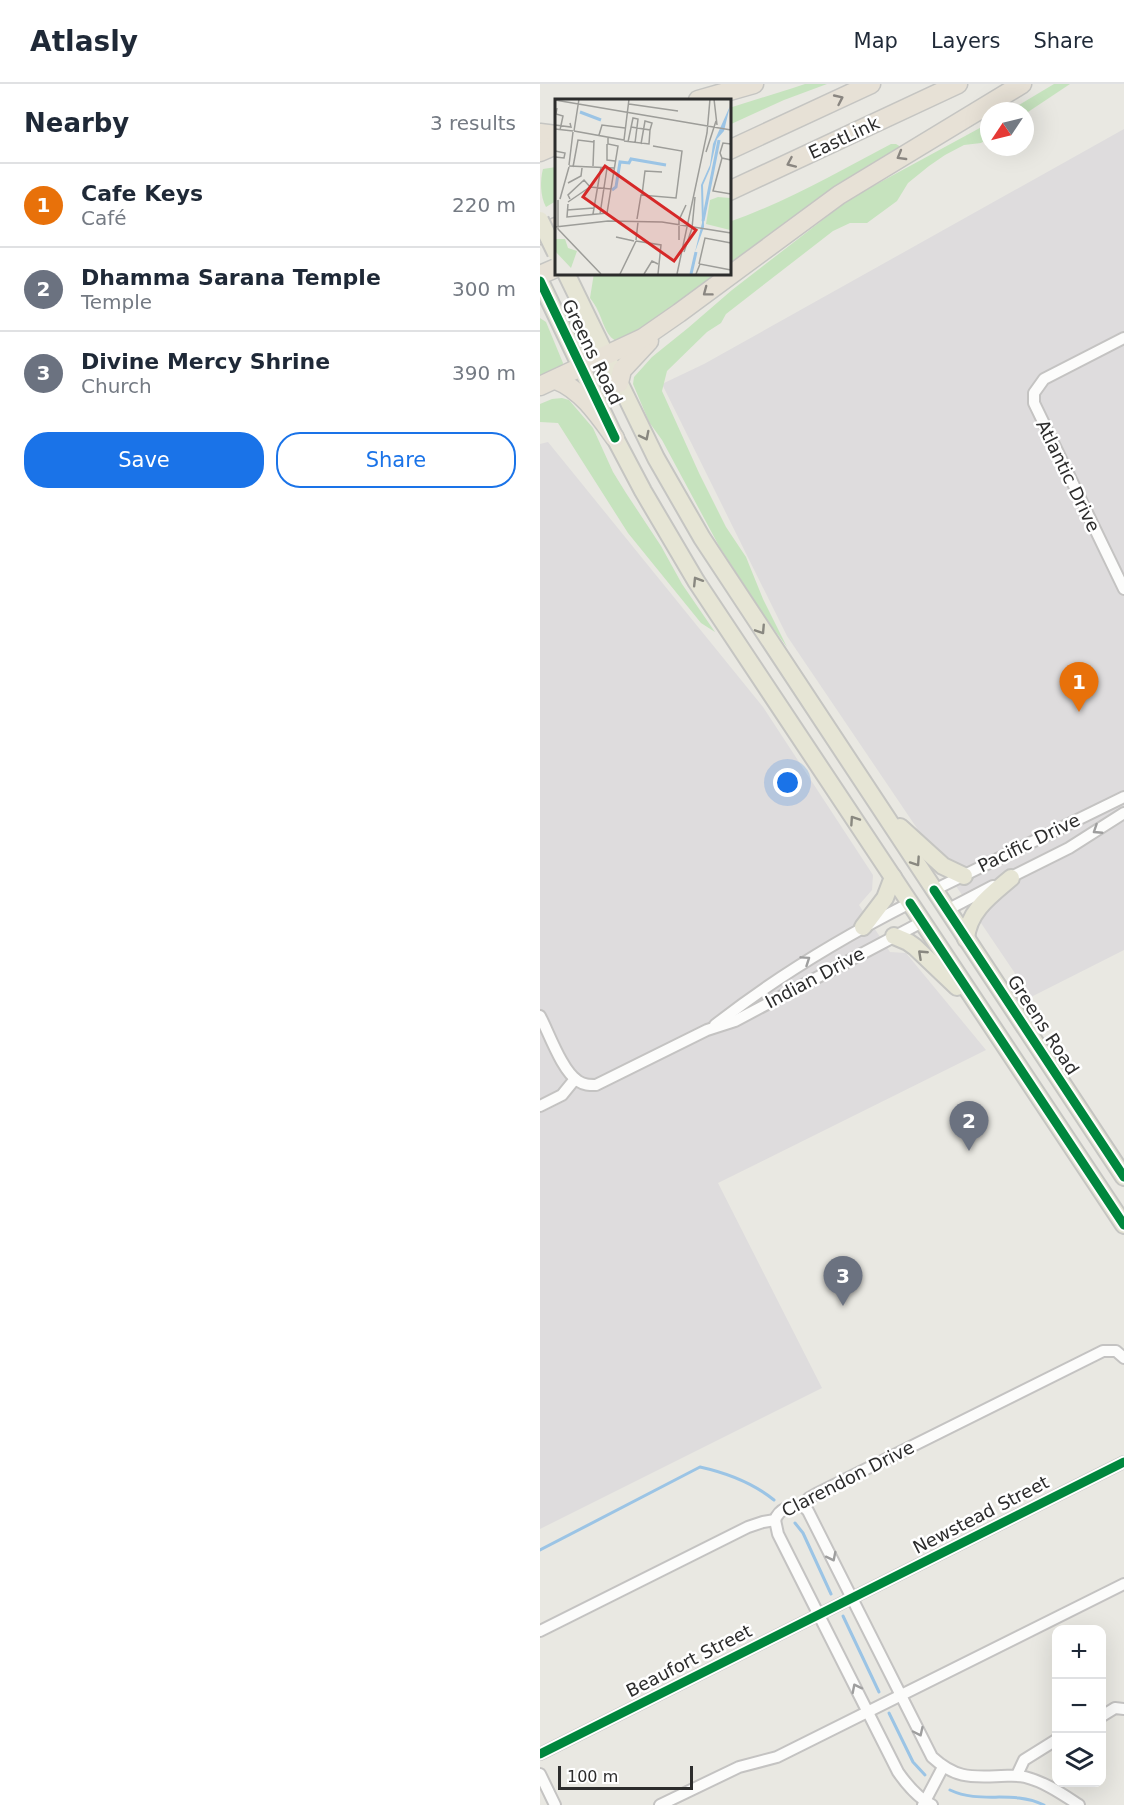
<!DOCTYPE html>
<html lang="en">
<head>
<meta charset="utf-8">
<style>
  body { margin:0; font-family:"DejaVu Sans",sans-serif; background:#f6f6f7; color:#1f2937 }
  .controls { position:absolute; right:18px; bottom:18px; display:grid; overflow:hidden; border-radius:12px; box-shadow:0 6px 24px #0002 }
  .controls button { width:54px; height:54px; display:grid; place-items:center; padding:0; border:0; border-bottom:2px solid #e0e1e3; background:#fff; color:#1f2937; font:30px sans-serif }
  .compass { position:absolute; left:440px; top:18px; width:54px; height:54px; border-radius:50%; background:#fff; box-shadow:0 6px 24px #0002; rotate:235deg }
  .scale { position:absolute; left:18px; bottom:15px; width:135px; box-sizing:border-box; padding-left:6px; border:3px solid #2c2c2c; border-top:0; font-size:16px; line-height:21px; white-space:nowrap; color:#2c2c2c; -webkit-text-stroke:4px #fff; paint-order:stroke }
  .you { position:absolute; left:248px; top:699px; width:21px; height:21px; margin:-15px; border:4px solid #fff; border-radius:50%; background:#1a73e8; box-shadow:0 0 0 9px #1a73e833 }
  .badge { display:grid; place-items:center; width:39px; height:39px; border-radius:50%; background:#1a73e8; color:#fff; font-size:20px; font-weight:700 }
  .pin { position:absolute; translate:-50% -50px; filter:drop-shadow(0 2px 3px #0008) }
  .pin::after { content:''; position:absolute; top:32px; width:21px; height:18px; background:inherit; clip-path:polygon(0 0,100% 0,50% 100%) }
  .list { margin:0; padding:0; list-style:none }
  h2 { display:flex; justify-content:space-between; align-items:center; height:78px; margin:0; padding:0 24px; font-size:26px }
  h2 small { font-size:20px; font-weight:400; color:#747a83 }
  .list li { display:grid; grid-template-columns:39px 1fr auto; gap:18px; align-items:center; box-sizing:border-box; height:84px; padding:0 24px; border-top:2px solid #e0e1e3 }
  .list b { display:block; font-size:22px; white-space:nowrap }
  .list p { margin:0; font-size:20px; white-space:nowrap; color:#747a83 }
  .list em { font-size:20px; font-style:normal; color:#747a83 }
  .actions { display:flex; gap:12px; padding:18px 24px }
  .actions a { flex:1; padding:14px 0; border:2px solid #1a73e8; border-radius:24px; text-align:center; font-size:21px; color:#1a73e8 }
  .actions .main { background:#1a73e8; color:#fff }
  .icon { flex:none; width:33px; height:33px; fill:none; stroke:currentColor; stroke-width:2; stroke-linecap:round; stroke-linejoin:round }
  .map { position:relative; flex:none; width:584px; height:1721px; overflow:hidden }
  header { display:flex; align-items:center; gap:36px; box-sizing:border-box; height:84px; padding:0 30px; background:#fff; border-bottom:2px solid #e0e1e3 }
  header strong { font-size:28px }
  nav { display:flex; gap:33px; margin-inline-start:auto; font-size:21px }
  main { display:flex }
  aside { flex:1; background:#fff }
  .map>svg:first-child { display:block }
  .industrial { fill:#dedcdd }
  .green { fill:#c6e3be }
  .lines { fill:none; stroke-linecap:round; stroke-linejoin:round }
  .stream { stroke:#9bc4e5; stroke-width:3 }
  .minor-casing { stroke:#c4c3c2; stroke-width:14 }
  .primary-casing { stroke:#c5c5c2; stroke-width:20 }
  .motorway-casing { stroke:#c5c5c2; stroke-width:21 }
  .minor { stroke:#fcfcfb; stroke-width:10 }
  .primary { stroke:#e6e5d5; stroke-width:16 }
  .motorway { stroke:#e7e1d6; stroke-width:18 }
  .primary-bridge-casing { stroke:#c5c5c2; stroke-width:20; stroke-linecap:butt }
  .primary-bridge { stroke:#e6e5d5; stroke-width:16 }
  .cycleway-casing { stroke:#fff; stroke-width:13 }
  .cycleway { stroke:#00873e; stroke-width:9 }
  .oneway { stroke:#8a8681 }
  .oneway2 { stroke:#898880 }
  .oneway3 { stroke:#9e9e9e }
  .labels { text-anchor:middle; stroke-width:5; stroke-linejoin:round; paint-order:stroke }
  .street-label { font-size:18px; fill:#2c2c2c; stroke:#fff }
  .inset-river { fill:none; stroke:#9bc4e5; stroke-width:3 }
  .inset-road { fill:none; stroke:#9d9d99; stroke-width:1.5 }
  .view { fill:#d62828; fill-opacity:0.15; stroke:#d62828; stroke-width:3 }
  .inset-edge { fill:none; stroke:#2c2c2c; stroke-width:3 }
</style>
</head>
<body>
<header>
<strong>Atlasly</strong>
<nav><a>Map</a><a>Layers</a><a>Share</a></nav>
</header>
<main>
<aside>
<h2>Nearby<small>3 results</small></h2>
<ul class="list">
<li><span class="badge" style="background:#e8710a">1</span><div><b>Cafe Keys</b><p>Café</p></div><em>220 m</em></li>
<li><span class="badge" style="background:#6b7280">2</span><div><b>Dhamma Sarana Temple</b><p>Temple</p></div><em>300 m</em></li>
<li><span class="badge" style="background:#6b7280">3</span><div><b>Divine Mercy Shrine</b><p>Church</p></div><em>390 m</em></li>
</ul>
<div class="actions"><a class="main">Save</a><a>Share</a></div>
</aside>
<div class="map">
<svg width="584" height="1721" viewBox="0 0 584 1721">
  <rect width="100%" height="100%" fill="#e9e8e2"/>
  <!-- industrial -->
  <g class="industrial">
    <path d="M584,45V866L491,913L247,552L122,300L164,280Z"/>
    <path d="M8,358L223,623L333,791L332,806L319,821L350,868L366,869L446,966L178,1099L282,1304L0,1445V360Z"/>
  </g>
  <!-- green -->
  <g class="green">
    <path d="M287,0L244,16L189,41V24L253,4L265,0Z"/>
    <path d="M514,0H530L485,30V27H469Z"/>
    <path d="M449,39V54L441,59L424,61L405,71L389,82L368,99L357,117L327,139H310L293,147L186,230L181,239L167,248L127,287L122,307L159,389L186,443L206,473L223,515L247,563L225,533L179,462L122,356L109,338L93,300L94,293L112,273L148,244L192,206L311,114Z"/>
    <path d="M351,60H356L361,63L324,86L189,185V138C246,118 298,88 351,60Z"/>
    <path d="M16,83V117L6,123C0,112 0,96 3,85Z"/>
    <path d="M54,189H183L81,259C66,255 64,239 58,227C56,222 53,218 50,214Z"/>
    <path d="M0,234L6,238L23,279L22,284L0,299Z"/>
    <path d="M22,314L29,316L53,344L73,388L86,409L121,462L142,500L175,548L161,539L88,449L18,339L0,338V320L12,315Z"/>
  </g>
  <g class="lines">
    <!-- stream -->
    <g class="stream">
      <path d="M255,1439L263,1449L291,1510"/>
      <path d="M0,1466L160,1383C187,1389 213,1399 234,1416"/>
      <path d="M303,1532L339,1608"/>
      <path d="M349,1629L373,1678L385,1691"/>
      <path d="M410,1706C442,1721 470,1705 504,1721"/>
    </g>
    <!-- minor casing -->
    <g class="minor-casing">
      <g id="minor">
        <path d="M584,254L504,295L494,309V319L584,505"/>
        <path d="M467,795L529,764L584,729"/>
        <path d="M394,806L584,713"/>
        <path d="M407,826L453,802"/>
        <path d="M0,932C9,949 22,987 38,997C44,1001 49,1001 56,1001L167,946L195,937L382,838"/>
        <path d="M175,941C236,893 301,854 370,819"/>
        <path d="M0,1022L22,1011L35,995"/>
        <path d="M263,1422L268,1427L392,1673C416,1695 431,1693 461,1692C470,1692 477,1691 485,1693C505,1698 522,1710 539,1721"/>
        <path d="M263,1422L269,1414L276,1410L555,1271L563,1267H576L584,1274"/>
        <path d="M235,1436L238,1450L358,1688C367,1701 378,1714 392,1721"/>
        <path d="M235,1436C239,1425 251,1420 263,1422"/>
        <path d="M0,1547L208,1443L223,1438L235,1436"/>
        <path d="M562,1632L575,1624L584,1625"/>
        <path d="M0,1670L584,1378"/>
        <path d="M0,1690L15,1721"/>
        <path d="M477,1691L484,1676L516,1656"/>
        <path d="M120,1721L199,1683L237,1673L584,1500"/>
        <path d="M383,1721L403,1683"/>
      </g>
    </g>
    <!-- primary casing -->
    <g class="primary-casing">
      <g id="primary">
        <path d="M26,189L116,374L162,454L584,1093"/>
        <path d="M0,197L75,354L103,407L156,497L584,1141"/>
        <path d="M360,743L403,782L424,792"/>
        <path d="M323,843L345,814L353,793"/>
        <path d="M354,852L368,858L375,863L417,903"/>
        <path d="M426,855C428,827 451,811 471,794"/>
      </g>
    </g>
    <!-- motorway casing -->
    <g class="motorway-casing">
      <g id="motorway">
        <path d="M158,16L214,0"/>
        <path d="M0,49L16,51"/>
        <path d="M189,66L331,0"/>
        <path d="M0,68L16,61"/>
        <path d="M189,107L418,0"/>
        <path d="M0,151L16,143"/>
        <path d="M0,191L16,184"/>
        <path d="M16,296C42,306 59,332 75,354"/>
        <path d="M79,299L82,286L109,257"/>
        <path d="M0,302L103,254L139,229L299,111L482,0"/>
      </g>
    </g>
    <!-- minor -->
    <use href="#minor" class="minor"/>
    <!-- primary -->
    <use href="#primary" class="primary"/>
    <!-- motorway -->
    <use href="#motorway" class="motorway"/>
    <!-- primary-bridge casing -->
    <g class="primary-bridge-casing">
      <path id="primary-bridge" d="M0,136L16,169"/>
    </g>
    <!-- primary-bridge -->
    <use href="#primary-bridge" class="primary-bridge"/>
    <!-- cycleway casing -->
    <g class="cycleway-casing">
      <g id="cycleway">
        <path d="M0,197L75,354"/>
        <path d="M394,806L584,1093"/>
        <path d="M370,819L584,1141"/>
        <path d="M0,1670L584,1378"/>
      </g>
    </g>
    <!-- cycleway -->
    <use href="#cycleway" class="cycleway"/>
  </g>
  <!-- one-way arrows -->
  <defs><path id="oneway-chevron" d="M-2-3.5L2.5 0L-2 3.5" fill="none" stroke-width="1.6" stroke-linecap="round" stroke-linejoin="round" transform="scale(1.5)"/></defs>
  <g class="oneway">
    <use href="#oneway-chevron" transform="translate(299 15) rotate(-25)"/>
    <use href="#oneway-chevron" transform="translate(361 72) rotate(150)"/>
    <use href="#oneway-chevron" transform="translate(251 79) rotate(156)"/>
    <use href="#oneway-chevron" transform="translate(167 208) rotate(143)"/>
  </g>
  <g class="oneway2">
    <use href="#oneway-chevron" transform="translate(105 352) rotate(63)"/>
    <use href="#oneway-chevron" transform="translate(157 497) rotate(-122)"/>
    <use href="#oneway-chevron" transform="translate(221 546) rotate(57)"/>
    <use href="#oneway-chevron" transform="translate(314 736) rotate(-124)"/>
    <use href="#oneway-chevron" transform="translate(376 778) rotate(56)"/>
    <use href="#oneway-chevron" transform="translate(382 870) rotate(-137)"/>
  </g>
  <g class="oneway3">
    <use href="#oneway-chevron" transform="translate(557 746) rotate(147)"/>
    <use href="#oneway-chevron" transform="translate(266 876) rotate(-34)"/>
    <use href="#oneway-chevron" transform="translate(292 1473) rotate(63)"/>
    <use href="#oneway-chevron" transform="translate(316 1604) rotate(-117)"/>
    <use href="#oneway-chevron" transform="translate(379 1648) rotate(65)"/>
  </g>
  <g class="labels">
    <!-- street labels -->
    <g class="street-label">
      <text transform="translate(304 54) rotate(-25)" y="6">EastLink</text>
      <text transform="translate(52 268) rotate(64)" y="6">Greens Road</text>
      <text transform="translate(528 392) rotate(64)" y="6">Atlantic Drive</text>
      <text transform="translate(489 759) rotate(-26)" y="6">Pacific Drive</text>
      <text transform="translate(275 894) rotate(-28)" y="6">Indian Drive</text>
      <text transform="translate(503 941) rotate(57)" y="6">Greens Road</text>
      <text transform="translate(308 1395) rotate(-27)" y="6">Clarendon Drive</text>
      <text transform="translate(441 1431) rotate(-27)" y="6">Newstead Street</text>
      <text transform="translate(149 1577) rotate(-27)" y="6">Beaufort Street</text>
    </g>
  </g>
  <!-- overview -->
  <g transform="translate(15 15)">
    <rect width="176" height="176" fill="#e9e8e2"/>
    <path d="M163,98L175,99V131L151,125L155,101ZM0,140H10L13,149L22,152L16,169L0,152Z" fill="#c6e3be"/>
    <path d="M175,7L169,32L162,40L155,70L148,86L149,128L140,153L147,124L146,86L155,66L158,45Z" fill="#9bc4e5"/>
    <path class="inset-river" d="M25,13L46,21M57,91L61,88L65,63L74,64L76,60L111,66M148,122L164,41M136,175L141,153"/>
    <path class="inset-road" d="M159,0L162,26M0,1L176,31M74,5L123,12M2,9L1,15L8,17L5,31M0,26L16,28L15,24M0,30L18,32M19,32L69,41L74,0M19,32L24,0M44,36L47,26L70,29M69,42L94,45L95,31L76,28M73,43L78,19L83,20L80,44M52,45V61L60,62M86,45L90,22L97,24L95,31M176,45L168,44L165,54L167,59L176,61M0,52L10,54L9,59L0,58M151,53L161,22M167,59L158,92L176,95M14,66L18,33M14,67L59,69M38,67L39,41M18,68L23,41L39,43M13,84L26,77L27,69M87,96L90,72L107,73M5,100L14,68M15,100L13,96L29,81L36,89M3,101V130L46,175M13,103L35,88L56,90M13,105L12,118L52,114L63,47L53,45V39M12,111L39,109M38,115L46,68M45,115L52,69M82,120L86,96L121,99L127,52L98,47M0,128L53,122L107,123L176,134M61,138L79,142M81,141L83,123M124,141V121L131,106M81,142L106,146L103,175M129,153L137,129L140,98M144,165L150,139L176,144M65,175L81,142M89,175L97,162L103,165M122,175L152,34L155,0M141,175L145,165L176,171"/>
    <path class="view" d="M50,67L141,131L119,162L28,98Z"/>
    <rect width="176" height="176" class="inset-edge"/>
  </g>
</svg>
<div class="controls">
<button>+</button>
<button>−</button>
<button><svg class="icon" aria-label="layers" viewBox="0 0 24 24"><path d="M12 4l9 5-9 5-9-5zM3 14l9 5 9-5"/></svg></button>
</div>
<svg class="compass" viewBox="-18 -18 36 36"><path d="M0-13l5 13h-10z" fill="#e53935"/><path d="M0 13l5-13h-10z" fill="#747a83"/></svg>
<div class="scale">100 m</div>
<div class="you"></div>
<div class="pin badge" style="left:539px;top:628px;background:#e8710a">1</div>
<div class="pin badge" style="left:429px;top:1067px;background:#6b7280">2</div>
<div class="pin badge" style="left:303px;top:1222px;background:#6b7280">3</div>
</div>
</main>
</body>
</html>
